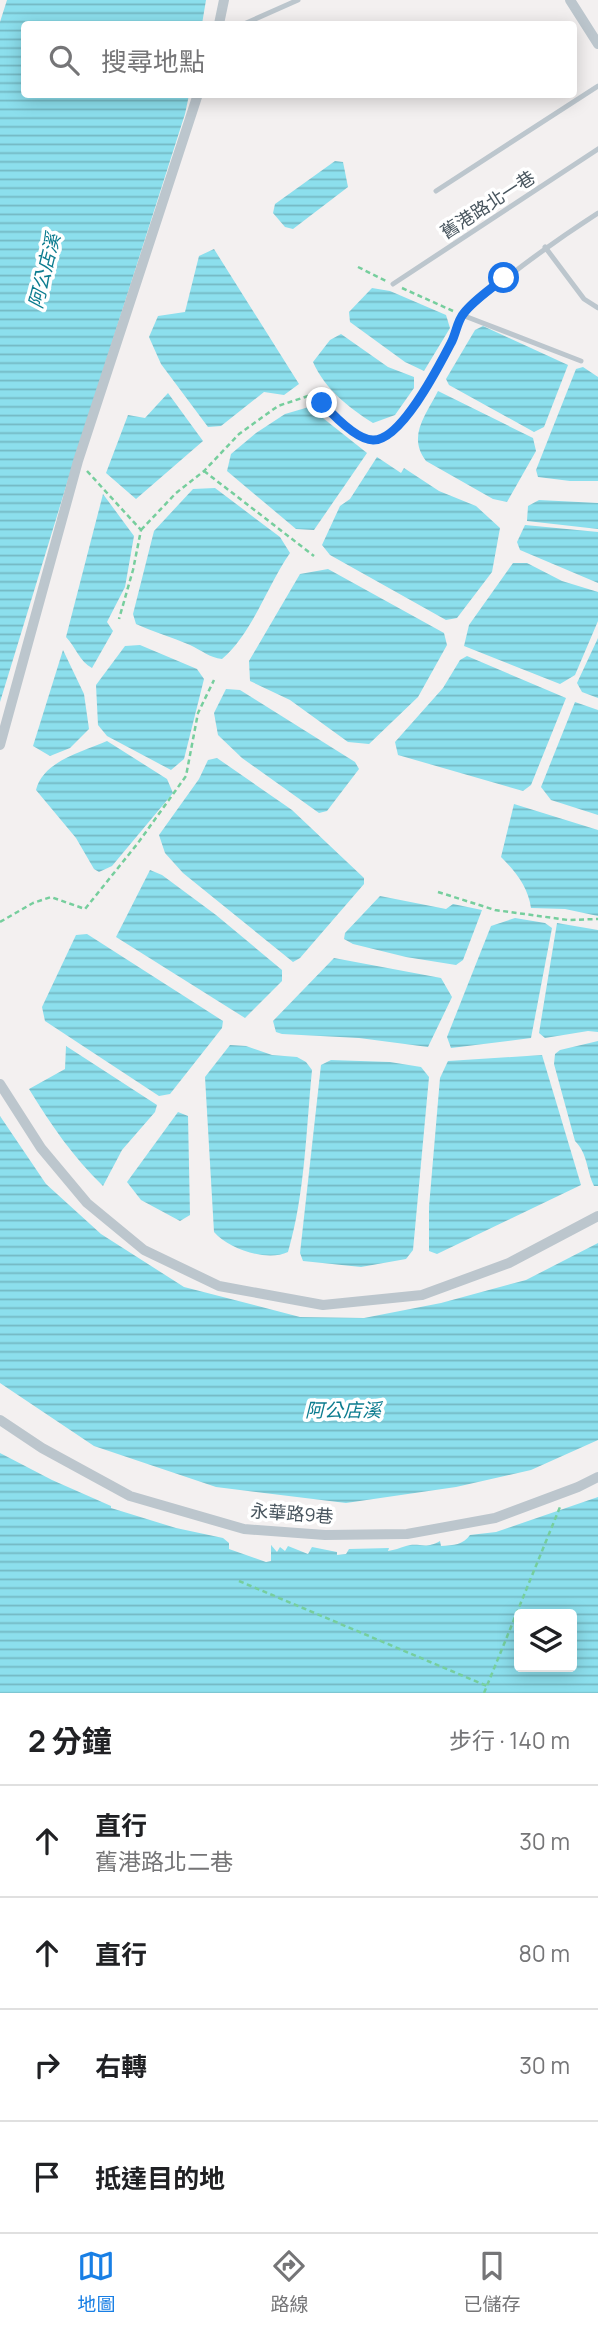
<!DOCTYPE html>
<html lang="zh-TW">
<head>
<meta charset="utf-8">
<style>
  body { margin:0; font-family:Manrope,"Noto Sans TC",sans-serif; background:#f2f2f2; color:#202124 }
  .controls { position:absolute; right:21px; bottom:21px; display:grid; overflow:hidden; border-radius:7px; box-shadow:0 4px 18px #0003 }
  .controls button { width:63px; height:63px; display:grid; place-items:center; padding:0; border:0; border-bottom:2px solid #e0e0e0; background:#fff; color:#202124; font:35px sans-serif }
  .stop { position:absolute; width:21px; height:21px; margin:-16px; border:5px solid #1a73e8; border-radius:50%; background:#fff }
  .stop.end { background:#1a73e8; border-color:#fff; box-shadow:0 2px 7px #0008 }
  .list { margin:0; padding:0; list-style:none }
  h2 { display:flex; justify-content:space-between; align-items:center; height:91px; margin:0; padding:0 28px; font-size:30px }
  h2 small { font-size:23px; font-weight:400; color:#757577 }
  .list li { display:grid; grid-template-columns:46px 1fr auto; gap:21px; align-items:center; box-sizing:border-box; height:112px; padding:0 28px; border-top:2px solid #e0e0e0 }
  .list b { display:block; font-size:26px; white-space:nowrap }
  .list p { margin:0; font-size:23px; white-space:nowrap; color:#757577 }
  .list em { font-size:23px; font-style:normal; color:#757577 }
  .icon { flex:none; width:38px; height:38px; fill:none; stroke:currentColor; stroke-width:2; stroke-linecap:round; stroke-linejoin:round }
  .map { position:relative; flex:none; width:598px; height:1693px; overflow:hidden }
  .search { position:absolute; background:#fff; box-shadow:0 4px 18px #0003; left:21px; right:21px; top:21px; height:77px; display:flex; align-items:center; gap:18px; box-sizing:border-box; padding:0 24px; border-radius:7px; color:#757577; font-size:26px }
  .sheet { height:539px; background:#fff }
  nav { display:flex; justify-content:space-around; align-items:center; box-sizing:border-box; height:98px; border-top:2px solid #e0e0e0; background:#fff; font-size:19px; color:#757577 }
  nav a { display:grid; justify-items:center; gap:4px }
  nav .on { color:#187fe5 }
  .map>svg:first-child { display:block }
  .water { fill:url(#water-rules); fill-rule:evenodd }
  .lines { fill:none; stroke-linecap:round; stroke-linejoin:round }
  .path { stroke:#76ce9d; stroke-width:2.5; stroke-dasharray:5 3.5; stroke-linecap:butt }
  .service { stroke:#bcc6cd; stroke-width:5 }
  .minor { stroke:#bcc6cd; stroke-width:10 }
  .route { stroke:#1a73e8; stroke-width:9 }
  .labels { text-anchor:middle; stroke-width:7; stroke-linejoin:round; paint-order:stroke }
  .street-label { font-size:18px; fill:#48555e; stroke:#fff }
  .water-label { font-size:19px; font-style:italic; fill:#0c7c8f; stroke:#fff }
</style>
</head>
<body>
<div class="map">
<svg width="598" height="1693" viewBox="0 0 598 1693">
  <defs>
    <pattern id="water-rules" width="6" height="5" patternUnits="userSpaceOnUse" patternTransform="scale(1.75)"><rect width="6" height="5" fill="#8cdfed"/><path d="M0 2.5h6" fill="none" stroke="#74b8c3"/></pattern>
  </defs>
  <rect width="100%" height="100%" fill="#f3f0f0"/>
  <!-- water -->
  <g class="water">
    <path d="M7,0H206L202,24H24V94L189,95L185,114L68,480L0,702V22Z"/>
    <path d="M335,161L343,162L348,187L293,229L285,227L273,213L275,204Z"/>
    <path d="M214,249L299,384L284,395L264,392L221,426L208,427L161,364L149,337L158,316L185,312L199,256Z"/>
    <path d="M372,288L390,291L446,315L450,328L424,371L405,362L350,322L349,312Z"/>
    <path d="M483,326L568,365L544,427L534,432L449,385L446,379L475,330Z"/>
    <path d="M341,334L388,367L414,377V388L395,415L373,423C348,407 325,389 313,362L330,340Z"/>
    <path d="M583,367L598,377V481H570L538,477L536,470L576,369Z"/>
    <path d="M438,391L533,438L536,451L507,502L493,499L426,461C407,436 426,415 438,391Z"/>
    <path d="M168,393L203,441L136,499L106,473L128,415L145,418Z"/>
    <path d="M309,407L367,453L314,530L296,529L227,471L231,454L256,433L285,414Z"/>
    <path d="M377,457L401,473L404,468L439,491L476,506L500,528L492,572L457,618L446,620L330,555L322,545L340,506L350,499Z"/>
    <path d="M215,488L280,537L290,553C267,586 252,634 222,659C210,658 201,650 190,645C172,637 153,632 136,624L133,614L154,531L193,489Z"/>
    <path d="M103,494L134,536L125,587L107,622L113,631L92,668C80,662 75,646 66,637Z"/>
    <path d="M539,500L598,503V529L527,521L528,506Z"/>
    <path d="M525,525L598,532V583L520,550L517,542Z"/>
    <path d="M513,563H527L562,581L598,592V621L575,675L560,684L464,646L469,625Z"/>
    <path d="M328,569L444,633L447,645L418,697L369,744L348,742L290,700L250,681L249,661L300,574Z"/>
    <path d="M598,638V698L582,692L577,683Z"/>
    <path d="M140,645L197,669L204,679L184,759L171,770L107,736L98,725L96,685L125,646Z"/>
    <path d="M63,650L84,694L89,729L70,748L50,756L33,746Z"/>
    <path d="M467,656L566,698L531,785L523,791L398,755L395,742L443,688L460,660Z"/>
    <path d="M226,689L240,690L355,762L359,769L327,811L319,813L242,758L218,735L214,713Z"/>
    <path d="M575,702L598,710V815L551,800L541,787Z"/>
    <path d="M107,741L167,779L173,793L112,866L99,872L94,869L76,838L36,790C43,761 82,752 107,741Z"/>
    <path d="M217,758L292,810L364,878V884L300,958L293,962L183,873L165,853L159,835L199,779L208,760Z"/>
    <path d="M514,804L598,830V916L565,909L531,908C528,887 516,872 501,857Z"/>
    <path d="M150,870L162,875L216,915L282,970V981L245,1018L116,937Z"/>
    <path d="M380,896L446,909L453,904L482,910L463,960L456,965L406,957L353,944L344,939L345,933Z"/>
    <path d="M515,918L545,923L552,928L531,1038L451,1048L447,1037L491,926Z"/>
    <path d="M557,923L598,930V1032L588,1031L545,1038L539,1033Z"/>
    <path d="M87,934L223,1021L222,1028L170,1094L159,1096L45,1021L42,1007L76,935Z"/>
    <path d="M334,958L441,978L452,997L428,1047L359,1038L282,1034L276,1032L273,1021Z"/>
    <path d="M598,1041V1186H594C586,1169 588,1154 575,1141L554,1064L555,1054L560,1050Z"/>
    <path d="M230,1045L246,1046L272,1055L297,1057L306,1062L312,1070C306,1131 305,1194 288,1252C267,1262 229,1249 214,1232L205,1077Z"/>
    <path d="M66,1046L157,1105L155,1112L122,1150L103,1186C73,1157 51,1125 29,1089L65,1069Z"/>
    <path d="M542,1055L581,1185L437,1254L429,1251V1207L440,1078L448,1061Z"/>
    <path d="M331,1060L390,1062L421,1067L429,1077L413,1250L406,1259L361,1267L303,1261L300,1253L321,1065Z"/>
    <path d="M178,1112L188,1116L190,1215L180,1221L141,1200L127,1182Z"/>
    <path d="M0,1116L46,1184L101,1234L184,1287L300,1317L364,1318L441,1303L526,1280L598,1243V1440L531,1470L456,1487L346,1503L216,1487L94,1446L0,1383Z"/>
    <path d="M0,1453L52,1480L111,1506V1508L176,1528L223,1538L229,1543V1549L266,1562L271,1561V1545L277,1552L280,1547L285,1551L288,1546L308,1554L312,1547L337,1552V1555L346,1554L349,1549L389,1548L388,1551C395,1550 399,1548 406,1546C419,1542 425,1550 440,1541L441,1546C454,1545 463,1545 470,1535L496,1532L598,1497V1693H0ZM572,1614V1667H519V1614Z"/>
  </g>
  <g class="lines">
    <!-- path -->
    <g class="path">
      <path d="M358,267L386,281"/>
      <path d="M402,288L453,311"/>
      <path d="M87,471L141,530L133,570L119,619"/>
      <path d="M204,471L314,556"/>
      <path d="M141,530L176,493L204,471L239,434L278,406L308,396C330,408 345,433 369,440C399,450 451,346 460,322"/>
      <path d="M438,892L495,910L568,920L598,919"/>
      <path d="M0,922L33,903L51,897L85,909L138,843L186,776L198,713L214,680"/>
      <path d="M239,1581L487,1686"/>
      <path d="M484,1693L560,1507"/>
    </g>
    <!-- service -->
    <g class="service">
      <path d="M244,24L298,0"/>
      <path d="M436,191L598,86"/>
      <path d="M545,247L584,299L598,308"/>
      <path d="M393,284L598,149"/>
      <path d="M581,361L462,315C505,277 550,244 598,213"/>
    </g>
    <!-- minor -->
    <g class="minor">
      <path d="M570,0L598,44"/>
      <path d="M219,24L224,0"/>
      <path d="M0,745L78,461L198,94"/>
      <path d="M0,1084L41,1148L87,1203L144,1250L219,1286L323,1305L422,1295L509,1263L598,1216"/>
      <path d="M0,1420L42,1448L130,1496L244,1529L325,1535L407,1534L495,1518L578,1487L598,1477"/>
    </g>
  </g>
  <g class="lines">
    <!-- route -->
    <path class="route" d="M322,403C333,415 357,440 373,440C401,441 439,366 451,343C456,334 457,321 464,313C474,300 491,289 504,278"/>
  </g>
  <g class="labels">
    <!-- street labels -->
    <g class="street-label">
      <text transform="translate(488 205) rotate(-33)" y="6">舊港路北一巷</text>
      <text transform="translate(292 1514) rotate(4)" y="6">永華路9巷</text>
    </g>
    <!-- water labels -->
    <g class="water-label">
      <text transform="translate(44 271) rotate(-76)" y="7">阿公店溪</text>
      <text x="343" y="1417">阿公店溪</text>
    </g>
  </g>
</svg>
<div class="controls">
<button><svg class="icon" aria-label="layers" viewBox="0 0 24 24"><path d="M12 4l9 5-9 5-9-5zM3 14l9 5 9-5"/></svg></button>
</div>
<div class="stop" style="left:504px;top:278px"></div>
<div class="stop end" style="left:322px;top:403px"></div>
<div class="search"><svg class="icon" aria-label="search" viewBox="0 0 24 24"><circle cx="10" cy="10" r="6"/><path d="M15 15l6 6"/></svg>搜尋地點</div>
</div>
<section class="sheet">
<h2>2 分鐘<small>步行 · 140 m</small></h2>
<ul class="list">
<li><svg class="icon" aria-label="ahead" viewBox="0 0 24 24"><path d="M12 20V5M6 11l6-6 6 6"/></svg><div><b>直行</b><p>舊港路北二巷</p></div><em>30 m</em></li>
<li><svg class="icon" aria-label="ahead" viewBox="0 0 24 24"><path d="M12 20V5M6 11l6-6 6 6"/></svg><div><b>直行</b></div><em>80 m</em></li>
<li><svg class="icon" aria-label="right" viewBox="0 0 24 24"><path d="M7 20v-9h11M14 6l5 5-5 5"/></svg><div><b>右轉</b></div><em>30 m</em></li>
<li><svg class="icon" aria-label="arrive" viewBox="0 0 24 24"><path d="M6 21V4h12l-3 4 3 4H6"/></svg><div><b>抵達目的地</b></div></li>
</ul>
</section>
<nav>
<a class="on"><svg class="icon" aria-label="map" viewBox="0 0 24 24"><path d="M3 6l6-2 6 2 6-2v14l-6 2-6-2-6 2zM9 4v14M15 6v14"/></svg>地圖</a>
<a><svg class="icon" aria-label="directions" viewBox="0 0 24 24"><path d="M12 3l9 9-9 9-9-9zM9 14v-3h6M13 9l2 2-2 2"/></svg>路線</a>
<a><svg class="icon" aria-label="saved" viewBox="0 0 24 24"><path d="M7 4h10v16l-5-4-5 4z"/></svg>已儲存</a>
</nav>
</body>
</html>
